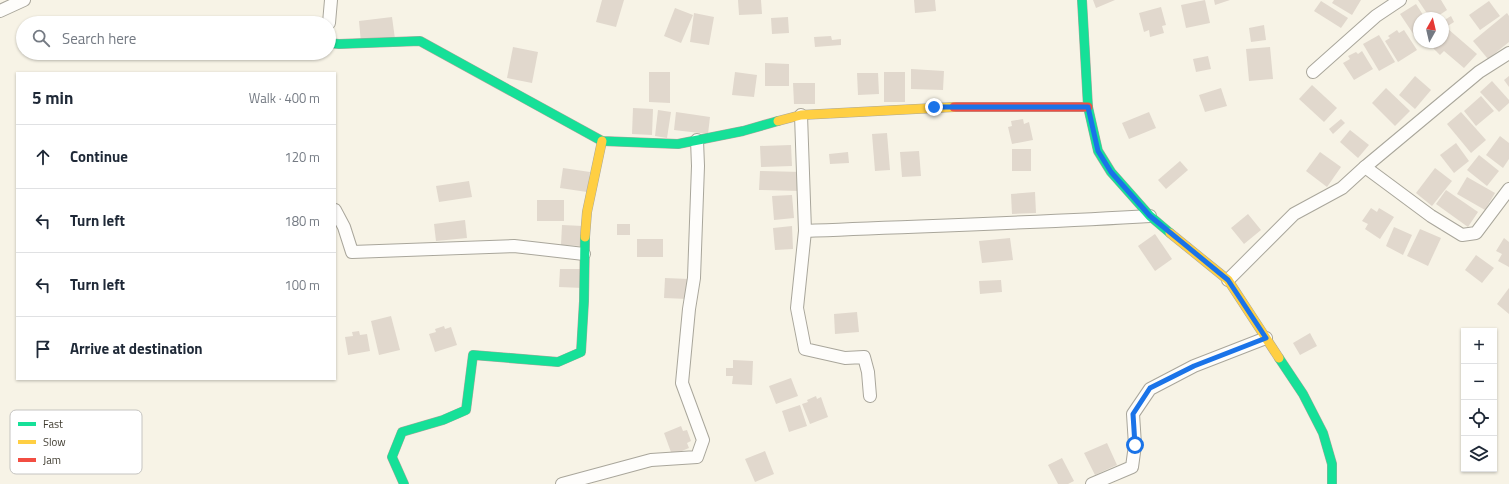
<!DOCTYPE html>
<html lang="en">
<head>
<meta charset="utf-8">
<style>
  body { margin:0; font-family:"Titillium Web",sans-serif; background:#f6f6f7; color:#1f2937 }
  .controls { position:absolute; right:12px; bottom:12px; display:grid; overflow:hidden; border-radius:0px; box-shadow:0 1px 3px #0004 }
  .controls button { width:36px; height:36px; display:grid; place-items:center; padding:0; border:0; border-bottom:1px solid #e0e1e3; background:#fff; color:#1f2937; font:20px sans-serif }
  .compass { position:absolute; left:1413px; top:12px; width:36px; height:36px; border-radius:50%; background:#fff; box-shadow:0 1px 3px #0004; rotate:8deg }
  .stop { position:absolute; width:12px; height:12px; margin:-9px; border:3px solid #1a73e8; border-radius:50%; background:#fff }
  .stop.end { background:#1a73e8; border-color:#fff; box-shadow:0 1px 4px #0008 }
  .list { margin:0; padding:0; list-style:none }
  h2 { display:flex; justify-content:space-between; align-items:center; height:52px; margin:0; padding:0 16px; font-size:17px }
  h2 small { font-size:13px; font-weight:400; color:#747a83 }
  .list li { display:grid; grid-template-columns:26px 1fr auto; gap:12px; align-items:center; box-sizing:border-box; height:64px; padding:0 16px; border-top:1px solid #e0e1e3 }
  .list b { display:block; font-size:15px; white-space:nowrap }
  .list em { font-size:13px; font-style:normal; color:#747a83 }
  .icon { flex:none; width:22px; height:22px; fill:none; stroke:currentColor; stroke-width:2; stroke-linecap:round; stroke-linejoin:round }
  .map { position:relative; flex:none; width:1509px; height:484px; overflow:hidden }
  .search { position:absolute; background:#fff; box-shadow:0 1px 3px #0004; left:16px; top:16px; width:320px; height:44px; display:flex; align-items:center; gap:10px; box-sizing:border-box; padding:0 14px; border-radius:22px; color:#747a83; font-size:15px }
  .panel { position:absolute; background:#fff; box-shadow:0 1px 3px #0004; left:16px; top:72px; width:320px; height:308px; border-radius:0px }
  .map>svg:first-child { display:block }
  .building { fill:#e1d8cd }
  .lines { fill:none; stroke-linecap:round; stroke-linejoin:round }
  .street-casing { stroke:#a9a69b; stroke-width:14 }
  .fast-casing { stroke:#a9a69b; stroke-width:10 }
  .slow-casing { stroke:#a9a69b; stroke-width:10 }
  .jam-casing { stroke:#a9a69b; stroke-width:10 }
  .street { stroke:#fefdfb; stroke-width:12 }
  .fast { stroke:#16e098; stroke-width:9 }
  .slow { stroke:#ffcf43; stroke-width:9 }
  .jam { stroke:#f24e42; stroke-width:9 }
  .route { stroke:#1a73e8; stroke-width:5 }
  .key { fill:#fff; stroke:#c5c4c1; stroke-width:1 }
  .key-label { font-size:11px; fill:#3f3b2f }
</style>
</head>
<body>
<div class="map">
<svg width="1509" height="484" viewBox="0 0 1509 484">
  <rect width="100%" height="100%" fill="#f7f3e6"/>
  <!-- building -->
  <g class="building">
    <path d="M602,0H624L616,27L596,22Z"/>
    <path d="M738,0H761L762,14L739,15Z"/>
    <path d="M914,0H935L936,11L915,13Z"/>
    <path d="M1093,0H1115L1096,8Z"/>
    <path d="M1205,0L1210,23L1186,28L1181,5Z"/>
    <path d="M1214,0H1230L1215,5Z"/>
    <path d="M1334,0H1361L1352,15L1332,3Z"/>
    <path d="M1418,0H1441L1447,10L1435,18H1430Z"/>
    <path d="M1321,1L1348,18L1341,28L1314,11Z"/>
    <path d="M1489,1L1500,16L1480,30L1469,15Z"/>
    <path d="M1416,4L1425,18H1419V36L1416,38L1400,14Z"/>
    <path d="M1161,7L1166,25L1162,26L1164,33L1150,37L1149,30L1144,32L1139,13Z"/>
    <path d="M675,8L693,15L681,43L664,36Z"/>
    <path d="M694,13L714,17L709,45L690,42Z"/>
    <path d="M1507,13L1509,16V42L1488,59L1473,41Z"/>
    <path d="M1451,16L1454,22L1443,29V21Z"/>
    <path d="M392,17L395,39L361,43L359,21Z"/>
    <path d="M788,17L789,33L772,34L771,18Z"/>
    <path d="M1264,25L1266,40L1251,42L1249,28Z"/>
    <path d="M1448,29L1477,54L1464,68L1444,51L1440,55L1433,48L1437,42H1443V35Z"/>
    <path d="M1397,30L1399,33L1404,30L1417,50L1398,62L1385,41L1390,38L1388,36Z"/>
    <path d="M1379,35L1395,62L1379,71L1363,44Z"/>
    <path d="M831,36L832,40L841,39V45L815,47L814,37Z"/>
    <path d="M513,47L538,52L532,83L507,78Z"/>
    <path d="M1270,47L1273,79L1249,81L1246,49Z"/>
    <path d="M1362,51L1373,69L1354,80L1343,63L1350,59L1348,56L1356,52L1358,54Z"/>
    <path d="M1208,56L1211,69L1196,72L1193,59Z"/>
    <path d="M765,63L789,64V86H765Z"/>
    <path d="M911,69L944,71L943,90L911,89Z"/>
    <path d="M649,72H670V103L649,102Z"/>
    <path d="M735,72L757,75L754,97L732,95Z"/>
    <rect x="884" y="72" width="21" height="30"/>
    <path d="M857,73H878L879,94L858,95Z"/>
    <path d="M1415,76L1431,90L1415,109L1399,95Z"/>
    <path d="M1509,76V87L1504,80Z"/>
    <path d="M1492,81L1509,100V103L1499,112L1480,92Z"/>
    <path d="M793,83H815V104H794Z"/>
    <path d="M1312,85L1337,108L1324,122L1299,99Z"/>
    <path d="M1221,88L1227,106L1205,112L1199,95Z"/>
    <path d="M1386,88L1410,111L1395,126L1372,103Z"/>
    <path d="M1481,96L1494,111L1476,126L1464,111Z"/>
    <path d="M633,108L653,109L652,135L632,134Z"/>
    <path d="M658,110L671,112L667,138L655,136Z"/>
    <path d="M676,112L710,117L708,134L674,130Z"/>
    <path d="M1149,112L1156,128L1129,139L1122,123Z"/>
    <path d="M1461,112L1486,140L1471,153L1447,124Z"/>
    <path d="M1023,119L1024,124L1029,122L1033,140L1012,144L1008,127L1012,126L1011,121Z"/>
    <path d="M1341,119L1345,123L1333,134L1329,129Z"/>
    <path d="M1350,130L1369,145L1358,158L1340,142Z"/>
    <path d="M887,133L890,170L875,171L872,134Z"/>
    <path d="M1500,136L1509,143V159L1503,168L1486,155Z"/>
    <path d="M1456,143L1469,161L1454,173L1440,155Z"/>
    <path d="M791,145L792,166L761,167L760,146Z"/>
    <rect x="1012" y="149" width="19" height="22"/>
    <path d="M919,151L921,176L902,177L900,152Z"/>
    <path d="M848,152L849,163L830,164L829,154Z"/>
    <path d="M1320,152L1341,167L1327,187L1306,171Z"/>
    <path d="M1479,155L1499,171L1487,186L1467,170Z"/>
    <path d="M1180,161L1188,170L1166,189L1158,180Z"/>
    <path d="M563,168L590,172L587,192L560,188Z"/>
    <path d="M1435,168L1452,181L1432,206L1416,193Z"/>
    <path d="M760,171L802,172L801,191L759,190Z"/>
    <path d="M1467,177L1495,193L1485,210L1457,194Z"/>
    <path d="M469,181L472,197L439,202L436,186Z"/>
    <path d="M1446,190L1478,212L1468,227L1436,204Z"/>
    <path d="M1035,192L1036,213L1012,214L1011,194Z"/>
    <path d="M792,195L794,218L774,220L772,196Z"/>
    <rect x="537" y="200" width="27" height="21"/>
    <path d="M1371,208L1377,212L1379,208L1394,217L1380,239L1365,229L1368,224L1362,221Z"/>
    <path d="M1248,214L1261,230L1244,244L1231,228Z"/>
    <path d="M465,220L467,238L436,241L434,224Z"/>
    <rect x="617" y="224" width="13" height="11"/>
    <path d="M562,225L583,226L582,246L561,245Z"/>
    <path d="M792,226L793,249L775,250L773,228Z"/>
    <path d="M1394,227L1412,235L1403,255L1386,246Z"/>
    <path d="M1420,229L1441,238L1428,266L1407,256Z"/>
    <path d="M1155,234L1172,259L1155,271L1138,246Z"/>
    <path d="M1010,238L1013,260L982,263L979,241Z"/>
    <path d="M1504,238L1509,242V267L1498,261L1502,254L1496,251Z"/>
    <rect x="637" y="239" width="26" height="18"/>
    <path d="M1476,255L1494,268L1482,283L1465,270Z"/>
    <path d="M560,269H583V288L559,287Z"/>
    <path d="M665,278L689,279L688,299L664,298Z"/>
    <path d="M1001,280L1002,292L980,294L979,281Z"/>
    <path d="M1509,288V314L1497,304Z"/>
    <path d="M857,312L859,332L835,334L834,314Z"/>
    <path d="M391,316L400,350L379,355L371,321Z"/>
    <path d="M444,326L445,329L451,327L457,345L435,352L429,334L436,332L435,329Z"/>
    <path d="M359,331L360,335L367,334L370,351L348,355L345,337L353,336L352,332Z"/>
    <path d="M1310,333L1317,346L1300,355L1293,343Z"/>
    <path d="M733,360L753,361L752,385L732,384L733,376H726V368H733Z"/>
    <path d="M791,378L798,396L776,404L769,386Z"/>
    <path d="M816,396L817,399L821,397L828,417L810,424L802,404L808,402L807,400Z"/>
    <path d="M800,405L807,426L789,432L782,411Z"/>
    <path d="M681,426L683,431L687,430L691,441L687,443L689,448L672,455L664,433Z"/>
    <path d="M1107,443L1117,465L1095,475L1084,453Z"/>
    <path d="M765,451L774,474L755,482L745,459Z"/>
    <path d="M1062,458L1074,481L1068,484H1058L1048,465Z"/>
  </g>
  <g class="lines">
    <!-- street casing -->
    <g class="street-casing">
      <g id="street">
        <path d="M0,11L24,0"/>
        <path d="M329,23L331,0"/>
        <path d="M1313,72L1376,16L1400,0"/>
        <path d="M801,115L805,231L797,308L805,349L845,358L864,357L868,372L870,396"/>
        <path d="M1365,167L1431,216L1462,235L1476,233L1509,189"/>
        <path d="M335,210L344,227L352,252L514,246L584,254"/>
        <path d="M805,231C920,226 1035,223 1150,216"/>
        <path d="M1228,280L1294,214L1342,188L1365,167L1479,72L1509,53"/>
        <path d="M562,484L651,460L697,457L703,440L682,383L689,309L694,278L698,166L697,140"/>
        <path d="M1092,484L1132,467L1135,445L1133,414L1150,389L1194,366L1266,338"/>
      </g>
    </g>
    <!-- fast casing -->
    <g class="fast-casing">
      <g id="fast">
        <path d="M1082,0L1088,107L1098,151L1111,172L1150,216L1170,233"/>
        <path d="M329,43L339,44L420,41L602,141L678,144L743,131L778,121"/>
        <path d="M1279,358L1303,394L1323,433L1332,464V484"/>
        <path d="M404,484L392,457L402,432L443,420L466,410L473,355L558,362L581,352L584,301L585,237"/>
      </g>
    </g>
    <!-- slow casing -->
    <g class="slow-casing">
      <g id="slow">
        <path d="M778,121L801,115L954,107"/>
        <path d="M1170,233L1228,280L1279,358"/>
        <path d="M585,237L587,212L602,141"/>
      </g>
    </g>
    <!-- jam casing -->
    <g class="jam-casing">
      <path id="jam" d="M954,107H1088"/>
    </g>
    <!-- street -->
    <use href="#street" class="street"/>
    <!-- fast -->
    <use href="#fast" class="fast"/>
    <!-- slow -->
    <use href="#slow" class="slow"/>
    <!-- jam -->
    <use href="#jam" class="jam"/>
  </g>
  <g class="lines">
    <!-- route -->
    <path class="route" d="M934,107H1088L1098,151L1111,172L1150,216L1228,280L1266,338L1194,366L1150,388L1133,414L1135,445"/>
  </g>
  <!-- legend -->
  <rect x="10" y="410" width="132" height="64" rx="6" class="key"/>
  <rect x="18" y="422" width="18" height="4" fill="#16e098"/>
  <rect x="18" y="440" width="18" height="4" fill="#ffcf43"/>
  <rect x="18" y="458" width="18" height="4" fill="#f24e42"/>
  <g class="key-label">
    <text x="43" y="428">Fast</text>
    <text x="43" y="446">Slow</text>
    <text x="43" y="464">Jam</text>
  </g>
</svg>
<div class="controls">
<button>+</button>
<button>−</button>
<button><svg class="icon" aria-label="locate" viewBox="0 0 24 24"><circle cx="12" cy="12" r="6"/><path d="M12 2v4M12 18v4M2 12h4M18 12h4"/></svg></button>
<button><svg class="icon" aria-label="layers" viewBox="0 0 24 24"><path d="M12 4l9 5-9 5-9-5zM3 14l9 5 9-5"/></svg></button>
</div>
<svg class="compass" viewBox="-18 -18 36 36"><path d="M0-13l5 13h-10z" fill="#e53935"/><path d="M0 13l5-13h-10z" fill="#747a83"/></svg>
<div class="stop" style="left:1135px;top:445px"></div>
<div class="stop end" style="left:934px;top:107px"></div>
<div class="search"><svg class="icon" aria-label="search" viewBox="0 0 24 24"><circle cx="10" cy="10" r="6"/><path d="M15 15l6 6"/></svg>Search here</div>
<section class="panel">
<h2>5 min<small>Walk · 400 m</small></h2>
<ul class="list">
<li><svg class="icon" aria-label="ahead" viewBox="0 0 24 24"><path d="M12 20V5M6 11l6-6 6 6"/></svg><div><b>Continue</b></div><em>120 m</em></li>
<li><svg class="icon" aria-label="left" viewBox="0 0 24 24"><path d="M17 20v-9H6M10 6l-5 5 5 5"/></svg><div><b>Turn left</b></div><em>180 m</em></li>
<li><svg class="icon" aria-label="left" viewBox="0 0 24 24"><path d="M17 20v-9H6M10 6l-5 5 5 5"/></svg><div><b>Turn left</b></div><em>100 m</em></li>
<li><svg class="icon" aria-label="arrive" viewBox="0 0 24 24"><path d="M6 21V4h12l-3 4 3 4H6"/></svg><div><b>Arrive at destination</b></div></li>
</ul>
</section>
</div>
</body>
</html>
